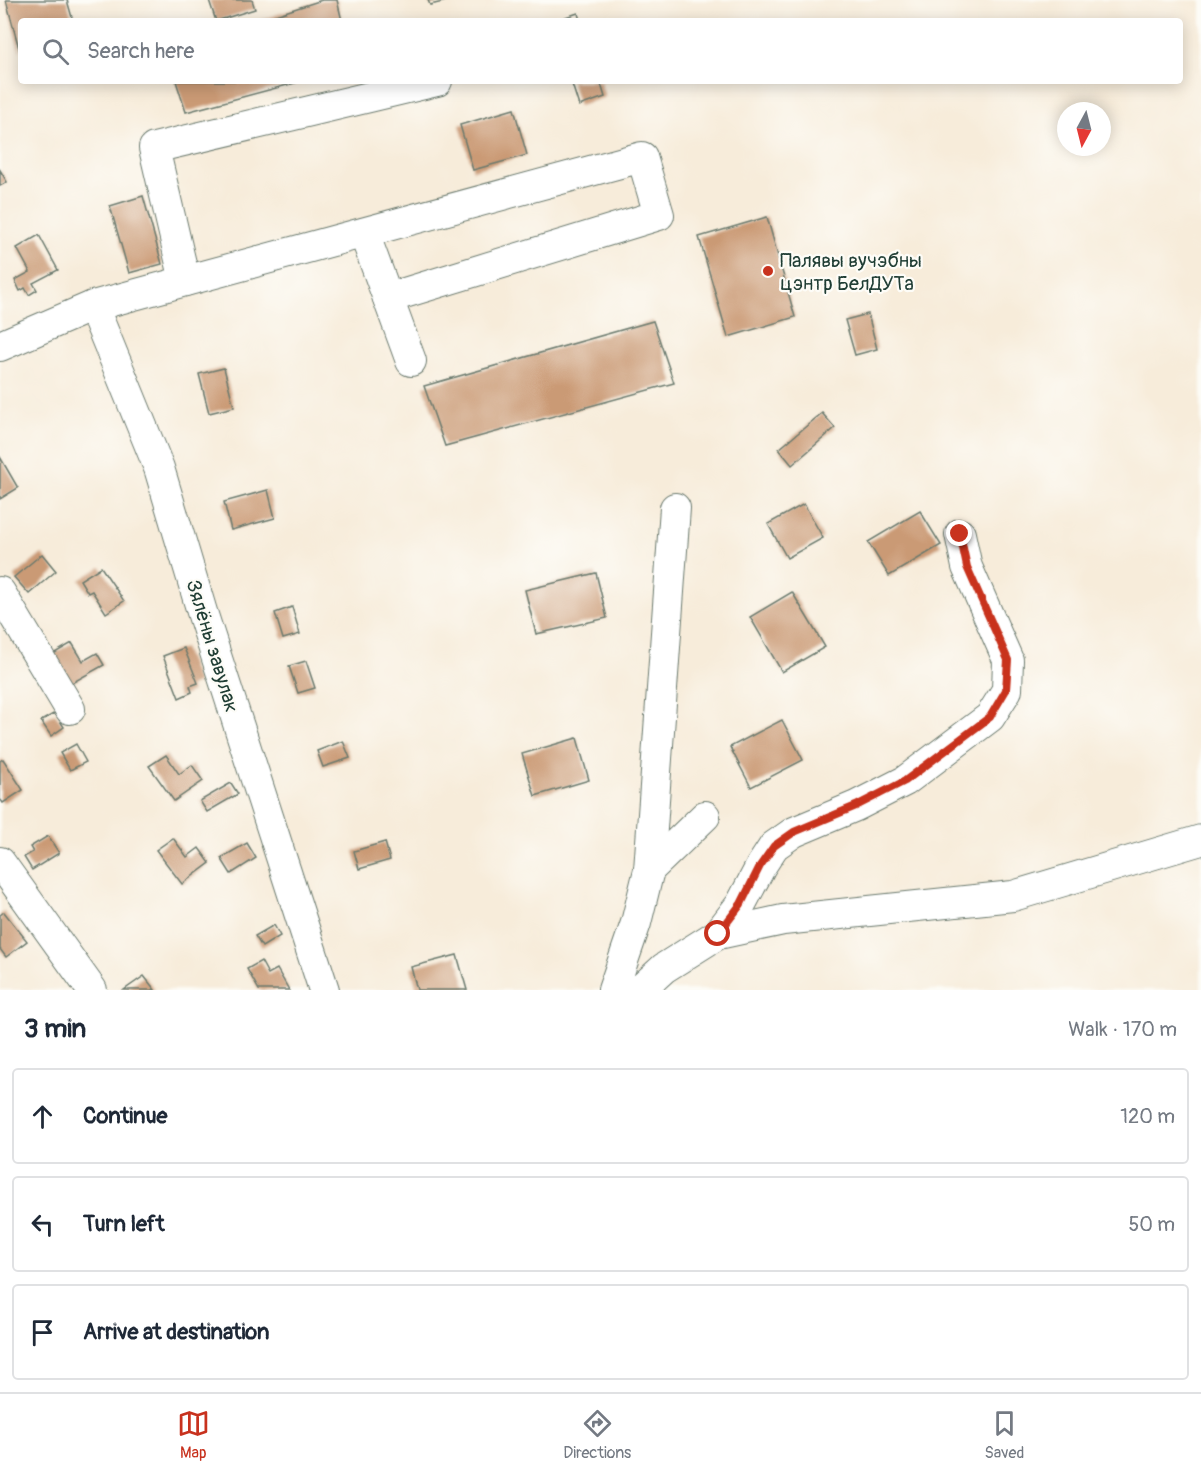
<!DOCTYPE html>
<html lang="en">
<head>
<meta charset="utf-8">
<style>
  body { margin:0; font-family:Pangolin,sans-serif; background:#f2f2f3; color:#1f2937 }
  .compass { position:absolute; left:1057px; top:102px; width:54px; height:54px; border-radius:50%; background:#fff; box-shadow:0 3px 15px #0003; rotate:187deg }
  .stop { position:absolute; width:18px; height:18px; margin:-14px; border:4px solid #c8321e; border-radius:50%; background:#fff }
  .stop.end { background:#c8321e; border-color:#fff; box-shadow:0 2px 6px #0008 }
  .list { margin:0; padding:0; list-style:none }
  h2 { display:flex; justify-content:space-between; align-items:center; height:78px; margin:0; padding:0 24px; font-size:26px }
  h2 small { font-size:20px; font-weight:400; color:#747a83 }
  .list li { display:grid; grid-template-columns:39px 1fr auto; gap:18px; align-items:center; box-sizing:border-box; height:96px; margin:0 12px 12px; padding:0 12px; border:2px solid #e0e1e3; border-radius:6px }
  .list b { display:block; font-size:22px; white-space:nowrap }
  .list em { font-size:20px; font-style:normal; color:#747a83 }
  .icon { flex:none; width:33px; height:33px; fill:none; stroke:currentColor; stroke-width:2; stroke-linecap:round; stroke-linejoin:round }
  .map { position:relative; flex:none; width:1201px; height:990px; overflow:hidden }
  .search { position:absolute; background:#fff; box-shadow:0 3px 15px #0003; left:18px; right:18px; top:18px; height:66px; display:flex; align-items:center; gap:15px; box-sizing:border-box; padding:0 21px; border-radius:6px; color:#747a83; font-size:22px }
  .sheet { height:402px; background:#fff }
  nav { display:flex; justify-content:space-around; align-items:center; box-sizing:border-box; height:84px; border-top:2px solid #e0e1e3; background:#fff; font-size:16px; color:#747a83 }
  nav a { display:grid; justify-items:center; gap:3px }
  nav .on { color:#c8321e }
  .map>svg:first-child { display:block }
  .building { fill:#ca9a74 }
  .lines { fill:none; stroke-linecap:round; stroke-linejoin:round }
  .minor-casing { stroke:#6b7a6e; stroke-width:32 }
  .minor { stroke:#fff; stroke-width:30 }
  .route { stroke:#c8321e; stroke-width:8 }
  .poi-dot { fill:#c8321e; stroke:#fdfcf7; stroke-width:2 }
  .labels { text-anchor:middle; stroke-width:4.5; stroke-linejoin:round; paint-order:stroke }
  .poi-label { font-size:20px; fill:#1f3d34; stroke:#fdfcf7; text-anchor:start }
  .street-label { font-size:20px; fill:#1f3d34; stroke:#fdfcf7 }
</style>
</head>
<body>
<div class="map">
<svg width="1201" height="990" viewBox="0 0 1201 990">
  <rect width="100%" height="100%" fill="#fdfcf7"/>
  <filter id="ink" filterUnits="userSpaceOnUse"><feTurbulence type="fractalNoise" baseFrequency=".0167" numOctaves="2"/><feDisplacementMap in="SourceGraphic" scale="12" xChannelSelector="R" yChannelSelector="G"/><feConvolveMatrix kernelMatrix="1 2 1 2 8 2 1 2 1" color-interpolation-filters="sRGB"/></filter>
  <filter id="wash" filterUnits="userSpaceOnUse"><feTurbulence type="fractalNoise" baseFrequency=".008" numOctaves="4" result="noise"/><feDisplacementMap in="SourceGraphic" scale="24" xChannelSelector="R" yChannelSelector="G"/><feGaussianBlur stdDeviation="1.35" result="paint"/><feColorMatrix in="noise" values="0 0 0 0 0 0 0 0 0 0 0 0 0 0 0 0 0 1.4 0 .05"/><feComposite in="paint" operator="in"/></filter>
  <g filter="url(#wash)">
    <rect width="100%" height="100%" fill="#f7ecda"/>
    <g id="blocks">
      <!-- building -->
      <g class="building">
        <path d="M6,0H67L73,21H21L20,52Z"/>
        <path d="M209,0H252L255,9L216,21Z"/>
        <path d="M322,0H337L342,21H257Z"/>
        <path d="M428,0H447V1L430,5Z"/>
        <path d="M578,13L580,21H553Z"/>
        <path d="M176,81H299V82L186,112Z"/>
        <path d="M571,81H600L605,97L579,106Z"/>
        <path d="M514,109L527,155L473,170L460,125Z"/>
        <path d="M0,170L7,182L0,186Z"/>
        <path d="M143,196L162,264L129,273L110,206Z"/>
        <path d="M767,217L795,317L728,337L699,237Z"/>
        <path d="M39,235L58,270L33,283L37,290L29,295L25,288L20,291L15,280L30,272L17,248Z"/>
        <path d="M868,314L877,349L855,355L845,320Z"/>
        <path d="M653,321L674,383L445,446L424,386Z"/>
        <path d="M224,368L234,407L209,413L199,374Z"/>
        <path d="M822,413L835,428L792,465L779,449Z"/>
        <path d="M0,457L18,488L0,499Z"/>
        <path d="M268,490L275,518L231,530L224,502Z"/>
        <path d="M804,504L823,538L787,558L768,524Z"/>
        <path d="M920,511L941,545L889,576L868,542Z"/>
        <path d="M42,554L56,571L29,594L14,577Z"/>
        <path d="M101,567L124,601L106,613L92,591L88,593L80,580Z"/>
        <path d="M596,573L607,618L536,634L525,590Z"/>
        <path d="M792,592L825,647L782,672L750,617Z"/>
        <path d="M292,607L300,634L283,639L275,613Z"/>
        <path d="M72,643L83,661L97,653L104,665L70,684L53,654Z"/>
        <path d="M184,648L198,683L190,686L192,692L179,698L163,656Z"/>
        <path d="M306,661L315,688L298,693L289,666Z"/>
        <path d="M55,713L64,727L51,736L41,721Z"/>
        <path d="M782,720L803,760L751,787L730,747Z"/>
        <path d="M577,738L589,780L535,796L522,754Z"/>
        <path d="M343,741L350,758L323,767L317,751Z"/>
        <path d="M76,744L86,762L70,770L60,753Z"/>
        <path d="M166,755L179,774L192,765L203,781L174,801L149,766Z"/>
        <path d="M3,759L23,790L3,803L0,799V761Z"/>
        <path d="M231,783L238,794L207,812L200,801Z"/>
        <path d="M48,836L59,853L32,870L24,857L33,852L30,847Z"/>
        <path d="M173,838L187,857L199,848L210,863L182,884L156,850Z"/>
        <path d="M385,842L390,860L359,869L354,851Z"/>
        <path d="M247,843L256,858L231,874L221,858Z"/>
        <path d="M4,912L27,941L6,957L0,949V915Z"/>
        <path d="M274,925L280,936L262,947L255,936Z"/>
        <path d="M457,955L467,990H417L411,967Z"/>
        <path d="M261,961L268,974L277,969L289,990H259L247,969Z"/>
        <path d="M144,976L155,990H124Z"/>
      </g>
    </g>
  </g>
  <g filter="url(#ink)">
    <use href="#blocks" fill-opacity="0" stroke="#6b7a6e" stroke-width="1.5"/>
    <g class="lines">
      <!-- minor casing -->
      <g class="minor-casing">
        <g id="minor">
          <path d="M364,233L411,361"/>
          <path d="M185,281L154,148L437,81"/>
          <path d="M93,306L159,468L202,612L324,990"/>
          <path d="M0,346L93,306L642,157L659,215L388,298"/>
          <path d="M0,592L70,709"/>
          <path d="M0,862L92,990"/>
          <path d="M649,870L705,816"/>
          <path d="M718,934L741,904L761,866L774,846L794,832L856,806L905,781L990,717L1007,690L1008,660L967,567L960,534"/>
          <path d="M613,990L636,923L649,870L675,508"/>
          <path d="M640,990L664,968L718,934L783,920L1013,896L1201,840"/>
        </g>
      </g>
      <!-- minor -->
      <use href="#minor" class="minor"/>
    </g>
  </g>
  <g class="lines" filter="url(#ink)">
    <!-- route -->
    <path class="route" d="M718,934L741,904L760,866L774,846L794,832L856,806L905,781L990,717L1006,690L1008,660L967,567L960,534"/>
  </g>
  <!-- markers -->
  <circle class="poi-dot" cx="768" cy="271" r="6"/>
  <g class="labels">
    <!-- poi labels -->
    <g class="poi-label">
      <text x="780" y="267">Палявы вучэбны<tspan x="780" dy="23">цэнтр БелДУТа</tspan></text>
    </g>
    <!-- street labels -->
    <g class="street-label">
      <text transform="translate(213 646) rotate(73)" y="7">Зялёны завулак</text>
    </g>
  </g>
</svg>
<svg class="compass" viewBox="-18 -18 36 36"><path d="M0-13l5 13h-10z" fill="#e53935"/><path d="M0 13l5-13h-10z" fill="#747a83"/></svg>
<div class="stop" style="left:718px;top:934px"></div>
<div class="stop end" style="left:960px;top:534px"></div>
<div class="search"><svg class="icon" aria-label="search" viewBox="0 0 24 24"><circle cx="10" cy="10" r="6"/><path d="M15 15l6 6"/></svg>Search here</div>
</div>
<section class="sheet">
<h2>3 min<small>Walk · 170 m</small></h2>
<ul class="list">
<li><svg class="icon" aria-label="ahead" viewBox="0 0 24 24"><path d="M12 20V5M6 11l6-6 6 6"/></svg><div><b>Continue</b></div><em>120 m</em></li>
<li><svg class="icon" aria-label="left" viewBox="0 0 24 24"><path d="M17 20v-9H6M10 6l-5 5 5 5"/></svg><div><b>Turn left</b></div><em>50 m</em></li>
<li><svg class="icon" aria-label="arrive" viewBox="0 0 24 24"><path d="M6 21V4h12l-3 4 3 4H6"/></svg><div><b>Arrive at destination</b></div></li>
</ul>
</section>
<nav>
<a class="on"><svg class="icon" aria-label="map" viewBox="0 0 24 24"><path d="M3 6l6-2 6 2 6-2v14l-6 2-6-2-6 2zM9 4v14M15 6v14"/></svg>Map</a>
<a><svg class="icon" aria-label="directions" viewBox="0 0 24 24"><path d="M12 3l9 9-9 9-9-9zM9 14v-3h6M13 9l2 2-2 2"/></svg>Directions</a>
<a><svg class="icon" aria-label="saved" viewBox="0 0 24 24"><path d="M7 4h10v16l-5-4-5 4z"/></svg>Saved</a>
</nav>
</body>
</html>
